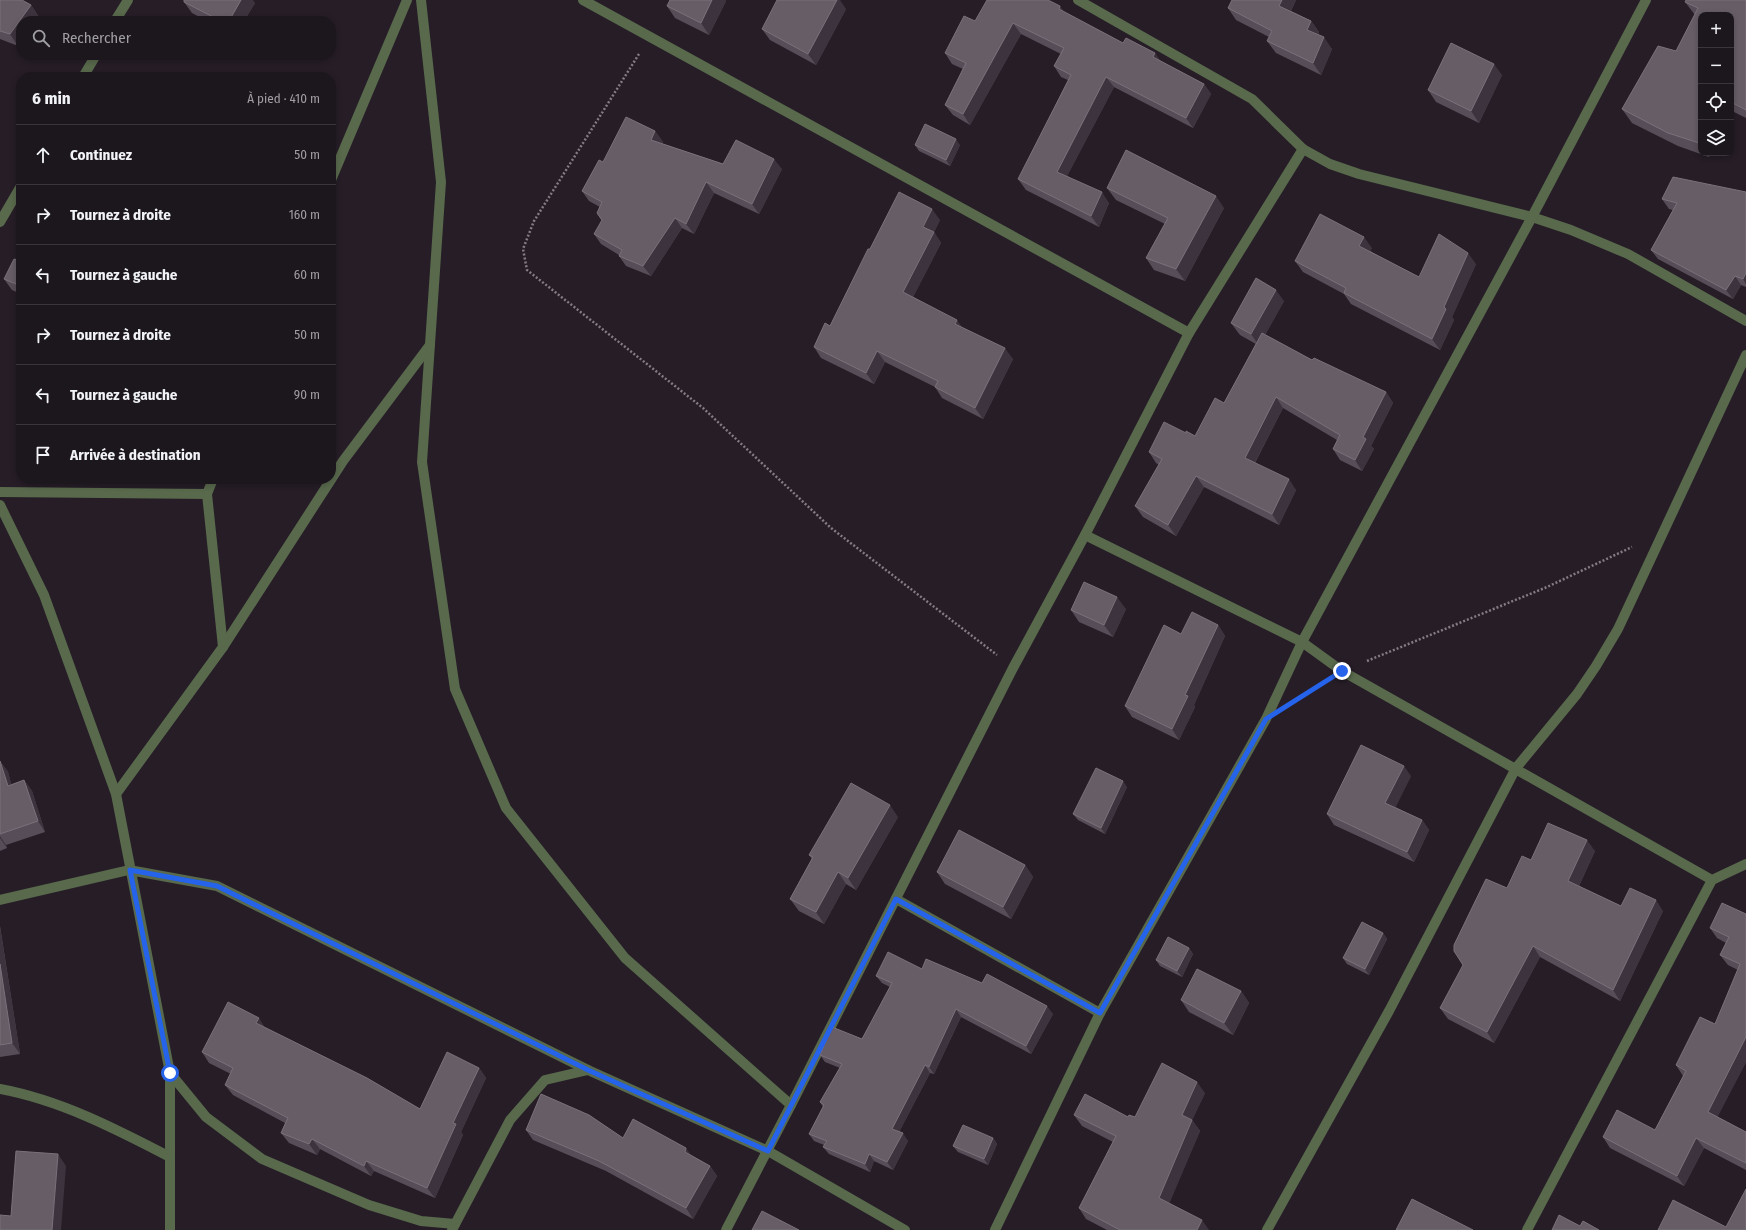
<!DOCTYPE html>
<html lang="fr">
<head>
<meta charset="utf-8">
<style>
  body { margin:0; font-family:"Fira Sans Condensed",sans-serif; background:#251f26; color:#f1f3f6 }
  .controls { position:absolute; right:12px; top:12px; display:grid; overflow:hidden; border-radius:8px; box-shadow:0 2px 6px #0003 }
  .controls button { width:36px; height:36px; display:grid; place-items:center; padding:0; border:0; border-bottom:1px solid #3a353b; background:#1c161d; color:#f1f3f6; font:20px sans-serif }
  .stop { position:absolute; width:12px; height:12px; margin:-9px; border:3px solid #2563eb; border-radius:50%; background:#fff }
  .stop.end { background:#2563eb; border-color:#fff; box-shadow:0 1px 4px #0008 }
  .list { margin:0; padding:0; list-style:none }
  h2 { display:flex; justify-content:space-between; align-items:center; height:52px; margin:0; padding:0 16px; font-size:17px }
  h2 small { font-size:13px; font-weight:400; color:#a09fa4 }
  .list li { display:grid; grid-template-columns:26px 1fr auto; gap:12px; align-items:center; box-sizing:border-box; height:60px; padding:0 16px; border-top:1px solid #3a353b }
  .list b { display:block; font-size:15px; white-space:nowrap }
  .list em { font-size:13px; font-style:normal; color:#a09fa4 }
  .icon { flex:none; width:22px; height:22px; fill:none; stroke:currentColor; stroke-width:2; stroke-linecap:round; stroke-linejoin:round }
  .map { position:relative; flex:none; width:1746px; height:1230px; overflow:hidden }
  .search { position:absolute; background:#1c161d; box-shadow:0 2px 6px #0003; left:16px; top:16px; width:320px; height:44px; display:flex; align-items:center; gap:10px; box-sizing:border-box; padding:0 14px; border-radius:16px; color:#a09fa4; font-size:15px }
  .panel { position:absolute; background:#1c161d; box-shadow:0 2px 6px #0003; left:16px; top:72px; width:320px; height:412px; border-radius:16px }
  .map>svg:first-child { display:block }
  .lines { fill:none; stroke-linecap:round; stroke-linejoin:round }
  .path { stroke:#847c85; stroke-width:2.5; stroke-dasharray:2 2; stroke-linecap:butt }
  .minor { stroke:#58694c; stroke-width:10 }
  .wall { fill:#574d58 }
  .shaded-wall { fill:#3d333e }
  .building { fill:#665d67; stroke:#7a717b }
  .route { stroke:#2563eb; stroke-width:5 }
</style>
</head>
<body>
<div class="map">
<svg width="1746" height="1230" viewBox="0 0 1746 1230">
  <rect width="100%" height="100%" fill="#261d27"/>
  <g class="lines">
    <!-- path -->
    <g class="path">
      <path d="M639,54L534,221L523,249L527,270L703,408L831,528L997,655"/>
      <path d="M1367,661L1547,587L1632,547"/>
      <path d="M1300,697L1323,683"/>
    </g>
    <!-- minor -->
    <g class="minor">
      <path d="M421,0L441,182L422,462L455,689L506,808L625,958L791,1105"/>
      <path d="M583,0L1189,333"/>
      <path d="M1078,0L1252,99L1303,149L1330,164L1359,174L1532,217L1571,230L1628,254L1746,321"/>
      <path d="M115,21L128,0"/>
      <path d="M83,77L96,55"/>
      <path d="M331,180L407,0"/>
      <path d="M0,222L21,186"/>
      <path d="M0,492L207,494"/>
      <path d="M0,505L44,595L116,794L170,1073V1230"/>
      <path d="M1085,535L1302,642L1342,671L1712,880L1746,864"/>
      <path d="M223,647L343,461L430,345"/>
      <path d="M116,794L223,647L207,494L213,479"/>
      <path d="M896,899L1100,1013"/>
      <path d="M0,900L129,870L217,886L588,1070L768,1151L905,1230"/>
      <path d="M170,1073L206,1117L262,1159L369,1205L421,1221L455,1224"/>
      <path d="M0,1089C60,1100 116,1129 170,1157"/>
      <path d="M452,1230L510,1120L545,1080L588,1070"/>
      <path d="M726,1230L791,1105L1013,668L1085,535L1189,333L1303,149"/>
      <path d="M995,1230L1100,1013L1266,719L1302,642L1532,217L1646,0"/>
      <path d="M1267,1230L1389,1011L1516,768L1577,694L1596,666L1618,629L1746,355"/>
      <path d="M1527,1230L1712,880"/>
    </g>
  </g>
  <!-- wall -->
  <g class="wall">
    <path d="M0,0L31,5L39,17L21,21V42L18,46L0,39Z"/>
    <path d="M670,0H725L726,1L709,35L675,18L667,6Z"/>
    <path d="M1232,0H1296L1291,11L1311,21L1319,32L1318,34L1332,49L1321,75L1276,53L1267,41L1269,37L1236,20L1228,8Z"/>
    <path d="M1746,0V118L1734,112L1731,118V15H1701V153H1711L1709,157L1678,146L1632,123L1622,109L1676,51L1695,15L1685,2Z"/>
    <path d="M184,2L255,3L244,21H207L192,13Z"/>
    <path d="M846,9L816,65L770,40L762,29Z"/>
    <path d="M1064,12L1123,43L1160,61L1204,84L1211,94L1193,128L1114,87L1067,176L1109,203L1099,227L1026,190L1018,179L1068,80L1061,77L1054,66L1061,54L1021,34L970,125L953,115L945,105L963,69L952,64L945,53L975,21Z"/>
    <path d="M1502,75L1479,123L1436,102L1428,90Z"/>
    <path d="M655,131L663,142L662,144L723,164L782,169L759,214L714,193L694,234L682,228L651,276L626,266L619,256V255L601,244L594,234L602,221L597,213L600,207L589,201L582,191L603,162Z"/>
    <path d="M915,145H960L950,166L919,151Z"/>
    <path d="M1107,188L1224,208L1185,281L1154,270L1146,258L1165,224L1116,200Z"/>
    <path d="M1746,192V287L1741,285L1733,299L1658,259L1651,250L1673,210L1669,209L1662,199Z"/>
    <path d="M940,220L934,232L941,243L913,297L1013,359L983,419L942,398L935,387L885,362L874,384L821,358L814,347L830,326L870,249Z"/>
    <path d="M1372,248L1370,251L1419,277L1476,264L1452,317L1454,320L1440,350L1351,304L1344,294L1303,272L1295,261Z"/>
    <path d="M21,261V294L12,290L4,279Z"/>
    <path d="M1284,301L1265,335L1312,360L1386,392L1393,403L1371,446L1374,449L1362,471L1340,460L1333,449L1337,440L1283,408L1255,463L1296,490L1279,525L1204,487L1176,536L1143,517L1135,506L1159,465L1156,463L1149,452L1195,436L1224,403L1256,344L1240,335L1231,323Z"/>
    <path d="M1126,609L1113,637L1079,622L1071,610Z"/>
    <path d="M1218,625L1225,636L1194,705L1195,707L1179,740L1132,717L1125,706L1181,634Z"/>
    <path d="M0,761L8,772L11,785L24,780L32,791L45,832L6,845L7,848L0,851Z"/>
    <path d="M1411,776L1395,807L1422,820L1429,830L1414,862L1334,825L1327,814Z"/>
    <path d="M1127,787L1105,834L1078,820L1073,814Z"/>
    <path d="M898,817L856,890L846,884L824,924L799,911L790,899L812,859L809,855Z"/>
    <path d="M1595,851L1579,886L1621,906L1663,911L1620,1001L1540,957L1494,1043L1448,1019L1440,1008L1531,860Z"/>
    <path d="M1025,865L1033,877L1011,919L945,884L937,872Z"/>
    <path d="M1746,914V1062L1717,1117L1746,1132V1170L1704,1148L1684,1186L1610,1148L1603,1137L1655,1130L1683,1076L1676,1065L1715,1024L1738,970L1728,965L1720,955L1726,943L1717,938L1710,928Z"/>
    <path d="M0,926L20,1054L0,1057Z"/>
    <path d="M1383,933L1387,939L1369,975L1347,964L1343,958Z"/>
    <path d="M1189,948L1193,954L1182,977L1160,966L1156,960Z"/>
    <path d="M922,969L1053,1014L1031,1054L961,1017L934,1074L930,1073L899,1132L908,1141L893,1170L874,1161L870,1172L829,1154L823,1147L824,1145L814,1141L809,1134L823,1107L820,1102L840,1068L825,1062L820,1055L862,1039L890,987L882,983L876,976Z"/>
    <path d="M1241,991L1249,1003L1233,1035L1189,1012L1181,1000Z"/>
    <path d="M266,1028L420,1109L479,1068L486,1078L461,1132L463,1135L435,1198L374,1171L371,1176L320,1149L317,1155L289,1143L281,1133L285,1123L233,1095L225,1085L231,1074L209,1063L202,1052Z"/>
    <path d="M1205,1093L1192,1120L1200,1131L1169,1203L1209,1230H1107L1086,1219L1079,1208L1113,1142L1082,1126L1074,1115L1135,1117Z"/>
    <path d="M526,1130L623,1138L691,1155L710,1166L717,1176L693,1219L606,1171L533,1140Z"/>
    <path d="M993,1138L997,1144L988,1165L958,1152L953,1146Z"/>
  </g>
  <!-- shaded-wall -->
  <g class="shaded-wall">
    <path d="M241,0H253L255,3L244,21H229Z"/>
    <path d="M712,0H725L726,1L709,35L701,23Z"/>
    <path d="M837,0H840L846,9L816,65L808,54Z"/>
    <path d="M1282,0H1296L1288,17L1279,6Z"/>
    <path d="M31,5L39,17L36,21H21V42L18,46L10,34Z"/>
    <path d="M1060,6L1068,17L1059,9Z"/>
    <path d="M1311,21L1319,32L1315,41L1307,30Z"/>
    <path d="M1013,23L1021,34L970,125L963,114Z"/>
    <path d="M1324,37L1332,49L1321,75L1313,63Z"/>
    <path d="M1155,53L1162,63L1153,57Z"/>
    <path d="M1494,64L1502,75L1479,123L1471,111Z"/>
    <path d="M1106,77L1114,87L1064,182L1057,172Z"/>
    <path d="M1204,84L1211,94L1193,128L1186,118Z"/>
    <path d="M1731,108L1734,112L1731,118Z"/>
    <path d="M655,131L663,142L658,150L651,140Z"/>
    <path d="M956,139L960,145L950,166L946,160Z"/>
    <path d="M1707,153H1711L1709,157Z"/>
    <path d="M774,159L782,169L759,214L752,204Z"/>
    <path d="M706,182L714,193L694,234L686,224Z"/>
    <path d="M1102,192L1109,203L1099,227L1091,216Z"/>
    <path d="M1216,196L1224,208L1185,281L1176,269Z"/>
    <path d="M932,209L940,220L934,232L941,243L910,303L903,292L923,227Z"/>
    <path d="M675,218L682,228L651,276L643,266Z"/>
    <path d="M1364,237L1372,248L1367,257L1359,246Z"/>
    <path d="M1468,253L1476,264L1452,317L1454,320L1440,350L1432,339L1444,307Z"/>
    <path d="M1746,273V284L1743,279Z"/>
    <path d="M1735,276L1741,285L1733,299L1726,290Z"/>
    <path d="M1276,290L1284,301L1259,346L1251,334Z"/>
    <path d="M957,320L965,331L955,324Z"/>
    <path d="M1005,348L1013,359L983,419L975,408Z"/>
    <path d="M877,351L885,362L874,384L866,373Z"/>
    <path d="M1386,392L1393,403L1371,446L1374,449L1362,471L1355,460L1363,437Z"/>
    <path d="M1276,397L1283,408L1252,468L1245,458Z"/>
    <path d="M1196,476L1204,487L1176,536L1168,525Z"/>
    <path d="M1289,479L1296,490L1279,525L1272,514Z"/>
    <path d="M1117,597L1126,609L1113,637L1104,625Z"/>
    <path d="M1218,625L1225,636L1194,705L1195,707L1179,740L1172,729L1185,695Z"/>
    <path d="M0,761L8,772L15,797L8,786Z"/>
    <path d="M1404,766L1411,776L1393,813L1385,803Z"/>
    <path d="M24,780L32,791L45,832L38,821Z"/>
    <path d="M1123,781L1127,787L1105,834L1101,828Z"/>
    <path d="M890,805L898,817L856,890L848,878Z"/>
    <path d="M1422,820L1429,830L1414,862L1407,852Z"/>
    <path d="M0,836L6,845L7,848L0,838Z"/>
    <path d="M1587,840L1595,851L1576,892L1568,881Z"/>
    <path d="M1025,865L1033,877L1011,919L1003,907Z"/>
    <path d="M838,872L846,884L824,924L816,912Z"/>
    <path d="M1656,900L1663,911L1620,1001L1613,990Z"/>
    <path d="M0,926V927L20,1054L12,1043L0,964Z"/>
    <path d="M1383,933L1387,939L1369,975L1365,969Z"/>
    <path d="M1533,946L1540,957L1494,1043L1487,1032Z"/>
    <path d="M1189,948L1193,954L1182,977L1177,971Z"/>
    <path d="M1241,991L1249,1003L1233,1035L1224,1023Z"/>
    <path d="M1047,1006L1053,1014L1031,1054L1026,1046Z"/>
    <path d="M956,1009L961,1017L934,1074L929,1067Z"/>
    <path d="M259,1018L266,1029L256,1023Z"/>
    <path d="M1746,1037V1062L1715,1122L1708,1112Z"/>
    <path d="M925,1065L930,1073L897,1136L892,1129Z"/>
    <path d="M479,1068L486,1078L461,1132L463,1135L435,1198L427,1188L453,1123Z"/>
    <path d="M1197,1082L1205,1093L1192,1120L1200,1131L1167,1209L1159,1198L1182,1115Z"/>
    <path d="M903,1133L908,1141L893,1170L887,1162Z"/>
    <path d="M993,1138L997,1144L988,1165L984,1159Z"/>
    <path d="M1696,1138L1704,1148L1684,1186L1677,1176Z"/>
    <path d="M312,1139L320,1149L317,1155L309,1144Z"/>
    <path d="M686,1148L694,1159L685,1152Z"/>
    <path d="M58,1154L66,1166L61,1230H52Z"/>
    <path d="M869,1154L874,1161L870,1172L865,1164Z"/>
    <path d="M366,1161L374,1171L371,1176L364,1166Z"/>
    <path d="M710,1166L717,1176L693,1219L686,1208Z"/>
    <path d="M1202,1220L1209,1230H1197Z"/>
  </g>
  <!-- building -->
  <g class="building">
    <path d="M0,0H22L31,5L10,34L0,31Z"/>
    <path d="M184,0H241L229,21H221L184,2Z"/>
    <path d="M670,0H712L701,23L667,6Z"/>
    <path d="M777,0H837L808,54L762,29Z"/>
    <path d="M987,0H1048L1060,6L1059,9L1123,43L1126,38L1155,53L1153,57L1204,84L1186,118L1106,77L1057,172L1102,192L1091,216L1018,179L1071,75L1054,66L1064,48L1013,23L963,114L945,105L966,63L945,53L964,16L975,21Z"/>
    <path d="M1232,0H1282L1279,6L1311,21L1307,30L1324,37L1313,63L1267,41L1272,31L1228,8Z"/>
    <path d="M1686,0H1746V110L1731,102V15H1701V140L1699,143L1668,133L1622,109L1658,46L1676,51L1698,8L1685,2Z"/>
    <path d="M1451,43L1494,64L1471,111L1428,90Z"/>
    <path d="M626,117L655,131L651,140L723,164L736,140L774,159L752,204L706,182L686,224L675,218L643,266L619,256L622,250L594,234L602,220L597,213L602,202L582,191L599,160L603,162Z"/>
    <path d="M925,124L956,139L946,160L915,145Z"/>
    <path d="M1126,150L1216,196L1176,269L1146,258L1168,218L1107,188Z"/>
    <path d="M1673,177L1746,192V273L1743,279L1735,276L1726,290L1651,250L1677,203L1662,199Z"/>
    <path d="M899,192L932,209L923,227L934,232L903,292L957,320L955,324L1005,348L975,408L935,387L938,381L877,351L866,373L814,347L825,323L830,326L868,249H870Z"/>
    <path d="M1320,214L1364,237L1359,246L1419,277L1439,234L1468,253L1444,307L1446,309L1432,339L1344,293L1346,288L1295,261Z"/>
    <path d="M14,259L21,261V286L4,279Z"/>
    <path d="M1256,278L1276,290L1251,334L1231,323Z"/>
    <path d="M1262,333L1312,360L1314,358L1386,392L1363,437L1366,439L1355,460L1333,449L1340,435L1276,397L1245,458L1289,479L1272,514L1196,476L1168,525L1135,506L1162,459L1149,452L1164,422L1186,433V431L1195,436L1215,398L1224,403Z"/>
    <path d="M1084,582L1117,597L1104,625L1071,610Z"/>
    <path d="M1192,612L1218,625L1185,695L1188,696L1172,729L1125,706L1164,625L1181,634Z"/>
    <path d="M1361,745L1404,766L1385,803L1422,820L1407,852L1327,814Z"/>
    <path d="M0,761L8,786L24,780L38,821L0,834Z"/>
    <path d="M1096,768L1123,781L1101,828L1073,814Z"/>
    <path d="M851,783L890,805L848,878L838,872L816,912L790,899L813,857L809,855Z"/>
    <path d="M1548,823L1587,840L1568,881L1621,906L1630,888L1656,900L1613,990L1533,946L1487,1032L1440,1008L1463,965L1454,951V945L1486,879L1507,888L1522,856L1531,860Z"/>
    <path d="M959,830L1025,865L1003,907L937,872Z"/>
    <path d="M1722,903L1746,914V1037L1708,1112L1746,1132V1163L1696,1138L1677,1176L1603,1137L1617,1110L1655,1130L1686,1071L1676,1065L1700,1017L1715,1024L1740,964L1720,955L1729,937L1710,928Z"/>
    <path d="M1362,922L1383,933L1365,969L1343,958Z"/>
    <path d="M1168,937L1189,948L1177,971L1156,960Z"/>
    <path d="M888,952L922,969L926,959L982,983L987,974L1047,1006L1026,1046L956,1009L929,1067L925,1065L892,1129L903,1133L887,1162L869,1154L865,1164L823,1147L827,1141L809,1134L824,1105L820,1102L842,1064L820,1055L832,1027L862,1039L892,983L876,976Z"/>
    <path d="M0,964L12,1043L0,1045Z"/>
    <path d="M1197,969L1241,991L1224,1023L1181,1000Z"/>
    <path d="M228,1002L259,1018L256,1023L367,1078L420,1109L447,1052L479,1068L453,1123L456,1124L427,1188L366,1161L364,1166L312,1139L309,1144L281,1133L288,1118L225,1085L233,1068L202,1052Z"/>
    <path d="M1162,1063L1197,1082L1182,1115L1192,1120L1159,1198L1202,1220L1197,1230H1120L1079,1208L1116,1136L1074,1115L1085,1094L1128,1117L1129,1115L1135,1117Z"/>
    <path d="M541,1094L589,1115L623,1138L633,1119L686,1148L685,1152L710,1166L686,1208L599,1161L526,1130Z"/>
    <path d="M963,1125L993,1138L984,1159L953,1146Z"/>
    <path d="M16,1151L58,1154L52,1230H0V1215L11,1216Z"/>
    <path d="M1746,1189V1230H1658L1673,1200L1726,1227Z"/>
    <path d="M1412,1199L1473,1230H1396Z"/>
    <path d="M762,1211L799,1230H752Z"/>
    <path d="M1559,1215L1580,1226L1583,1221L1599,1230H1552Z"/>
  </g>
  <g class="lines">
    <!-- route -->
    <path class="route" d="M170,1073L130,870L217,886L588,1070L768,1151L896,899L1100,1013L1266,719L1342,671"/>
  </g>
</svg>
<div class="controls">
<button>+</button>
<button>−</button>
<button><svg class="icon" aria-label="locate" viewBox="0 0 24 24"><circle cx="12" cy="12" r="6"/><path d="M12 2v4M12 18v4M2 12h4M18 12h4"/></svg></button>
<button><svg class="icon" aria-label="layers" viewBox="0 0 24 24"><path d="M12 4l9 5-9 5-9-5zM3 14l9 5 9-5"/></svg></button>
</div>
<div class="stop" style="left:170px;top:1073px"></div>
<div class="stop end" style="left:1342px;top:671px"></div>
<div class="search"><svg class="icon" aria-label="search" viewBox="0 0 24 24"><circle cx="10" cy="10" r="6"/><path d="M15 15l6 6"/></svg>Rechercher</div>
<section class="panel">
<h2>6 min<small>À pied · 410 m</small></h2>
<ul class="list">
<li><svg class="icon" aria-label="ahead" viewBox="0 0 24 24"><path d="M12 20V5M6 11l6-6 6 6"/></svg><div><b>Continuez</b></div><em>50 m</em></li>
<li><svg class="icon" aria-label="right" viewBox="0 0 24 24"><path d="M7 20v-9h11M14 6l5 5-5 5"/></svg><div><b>Tournez à droite</b></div><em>160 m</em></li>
<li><svg class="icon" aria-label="left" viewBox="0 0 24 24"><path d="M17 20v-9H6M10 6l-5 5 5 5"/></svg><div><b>Tournez à gauche</b></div><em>60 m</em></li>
<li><svg class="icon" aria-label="right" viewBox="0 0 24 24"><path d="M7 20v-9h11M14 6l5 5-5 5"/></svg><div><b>Tournez à droite</b></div><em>50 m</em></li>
<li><svg class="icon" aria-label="left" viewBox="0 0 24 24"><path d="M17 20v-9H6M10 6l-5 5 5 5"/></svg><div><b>Tournez à gauche</b></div><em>90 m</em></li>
<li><svg class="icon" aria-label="arrive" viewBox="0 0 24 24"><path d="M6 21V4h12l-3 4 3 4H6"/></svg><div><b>Arrivée à destination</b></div></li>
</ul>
</section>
</div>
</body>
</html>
